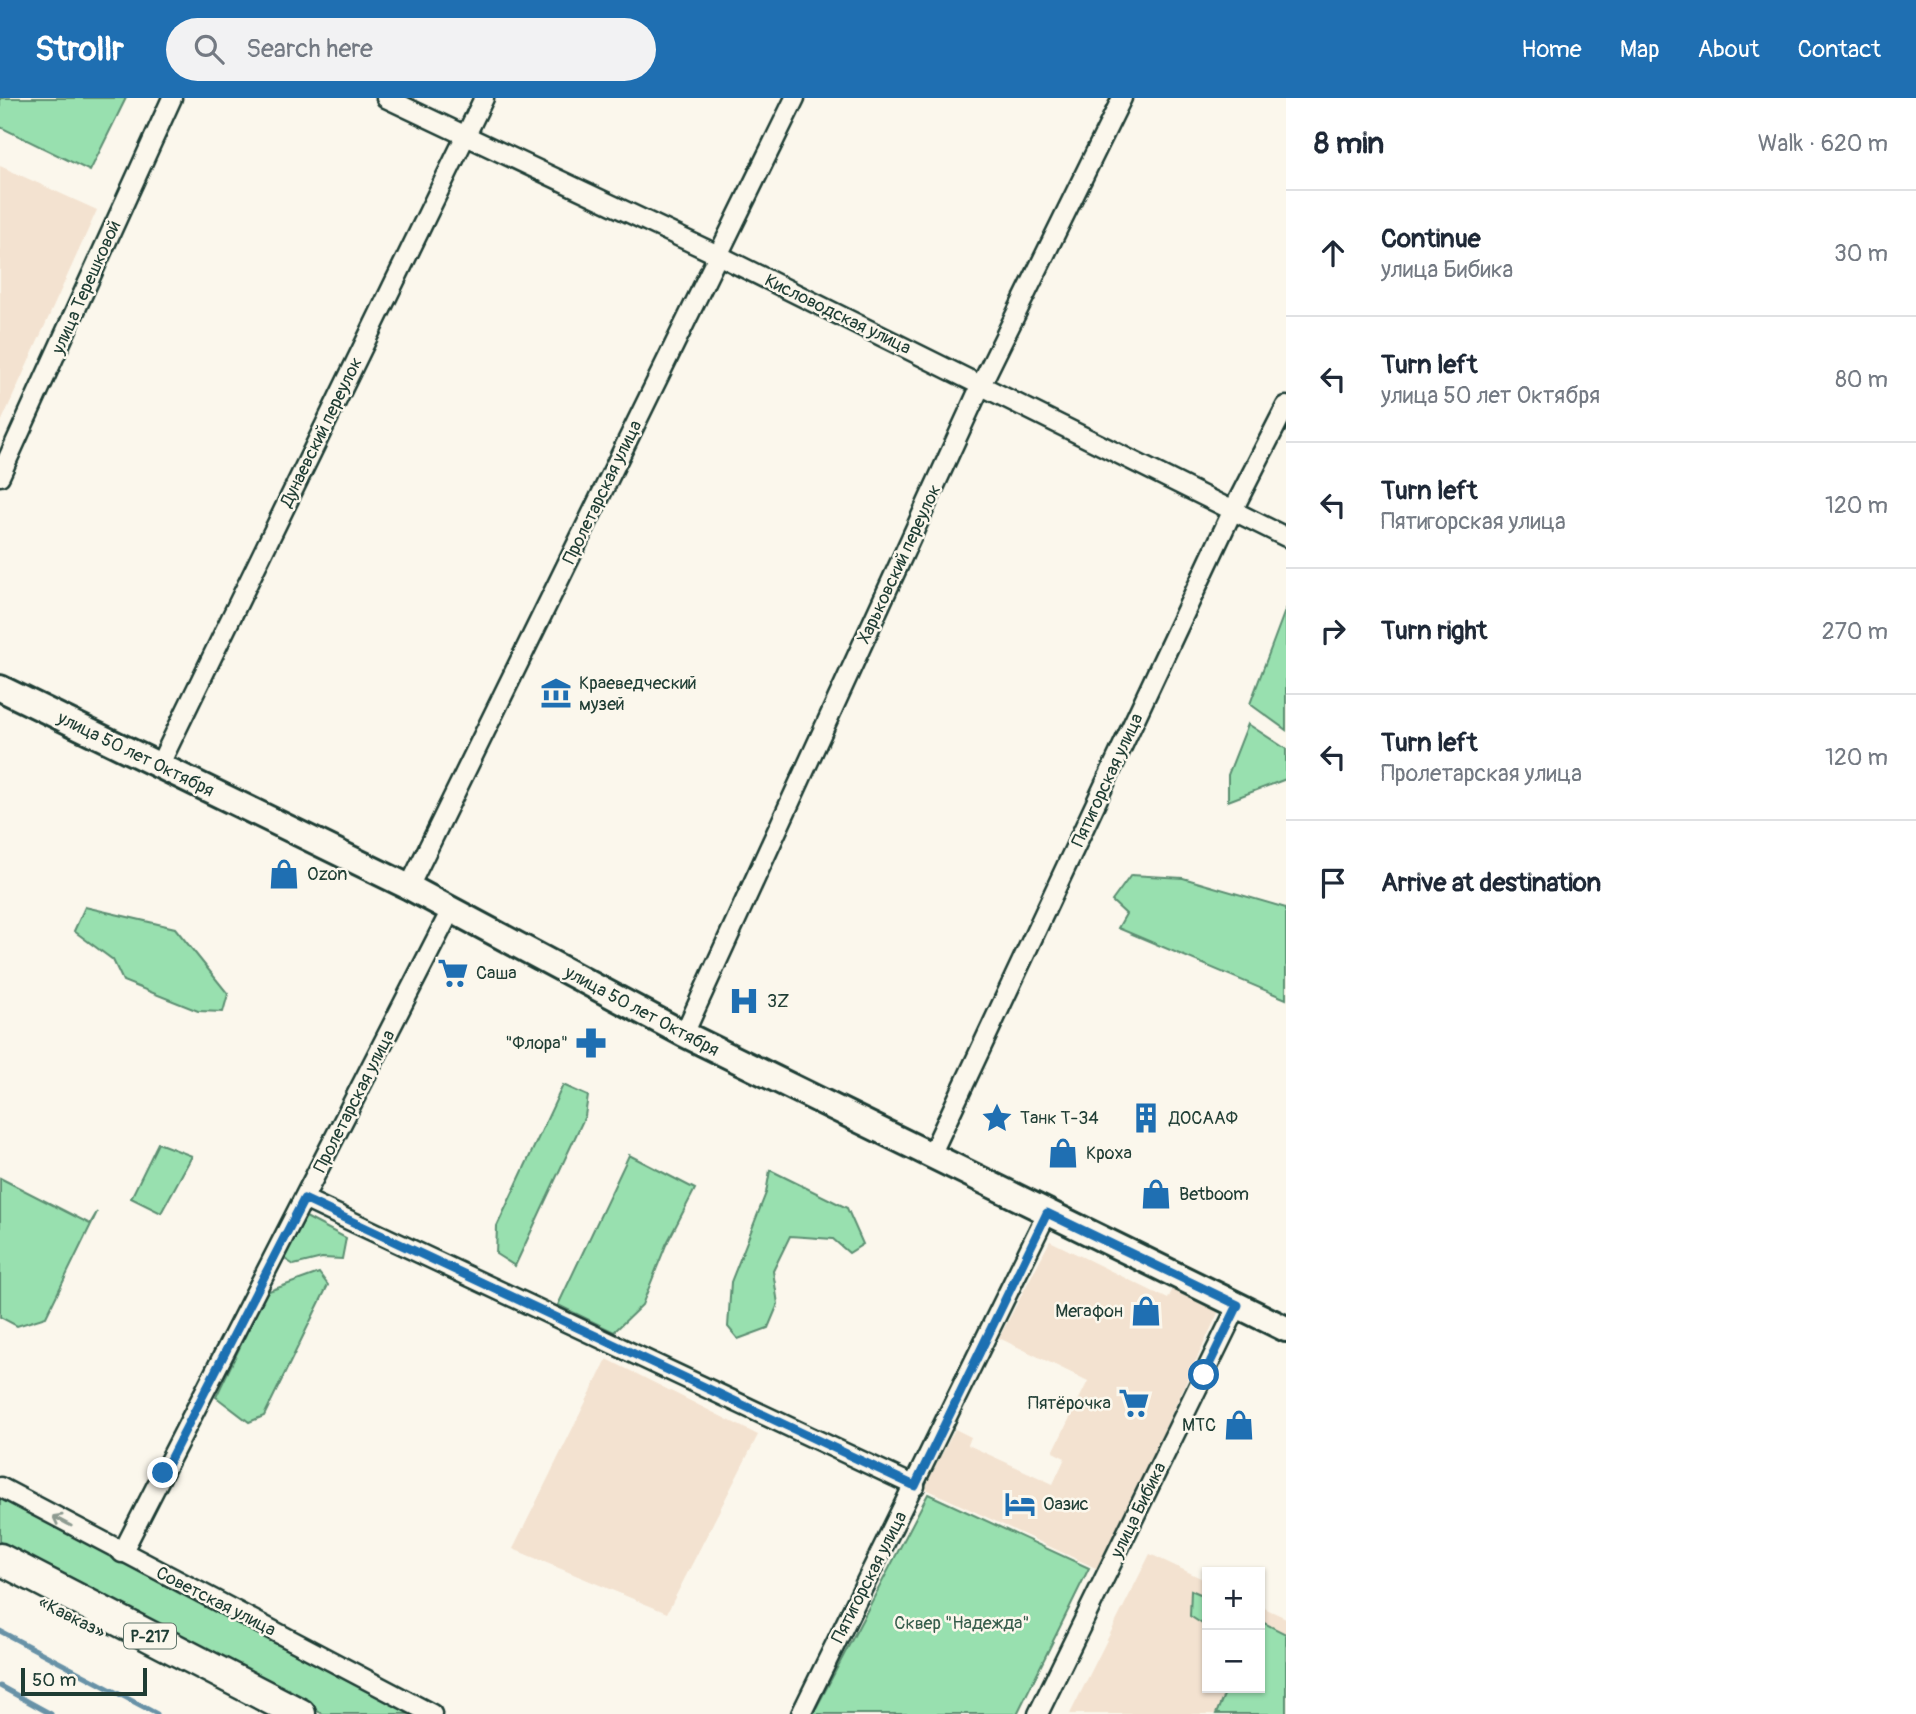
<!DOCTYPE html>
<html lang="en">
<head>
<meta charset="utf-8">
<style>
  body { margin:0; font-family:Pangolin,sans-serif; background:#f2f2f3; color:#1f2937 }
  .controls { position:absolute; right:21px; bottom:21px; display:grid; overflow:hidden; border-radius:0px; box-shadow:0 2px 5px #0004 }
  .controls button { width:63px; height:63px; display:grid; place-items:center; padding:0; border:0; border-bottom:2px solid #e0e1e3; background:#fff; color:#1f2937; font:35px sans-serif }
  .scale { position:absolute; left:21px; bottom:18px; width:126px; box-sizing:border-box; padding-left:7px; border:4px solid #1f3d34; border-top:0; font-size:19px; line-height:24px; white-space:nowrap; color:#1f3d34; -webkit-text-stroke:5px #fbf7ec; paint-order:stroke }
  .stop { position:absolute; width:21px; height:21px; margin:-16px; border:5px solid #1f6fb2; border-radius:50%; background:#fff }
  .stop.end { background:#1f6fb2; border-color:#fff; box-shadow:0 2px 7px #0008 }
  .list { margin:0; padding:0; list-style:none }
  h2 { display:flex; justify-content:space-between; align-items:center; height:91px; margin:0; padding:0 28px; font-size:30px }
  h2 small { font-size:23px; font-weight:400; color:#747a83 }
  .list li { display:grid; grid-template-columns:46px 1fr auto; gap:21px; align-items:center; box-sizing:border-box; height:126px; padding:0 28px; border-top:2px solid #e0e1e3 }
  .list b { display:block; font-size:26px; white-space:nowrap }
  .list p { margin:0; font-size:23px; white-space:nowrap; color:#747a83 }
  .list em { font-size:23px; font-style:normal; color:#747a83 }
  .icon { flex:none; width:38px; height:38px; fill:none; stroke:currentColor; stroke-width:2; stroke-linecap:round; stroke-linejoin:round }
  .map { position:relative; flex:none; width:1286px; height:1616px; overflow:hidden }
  header { display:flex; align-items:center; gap:42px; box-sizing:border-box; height:98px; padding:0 35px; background:#1f6fb2; color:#fff }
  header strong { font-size:33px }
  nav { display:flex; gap:38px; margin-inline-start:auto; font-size:24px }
  .search { width:490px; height:63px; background:#f2f2f3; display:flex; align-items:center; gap:18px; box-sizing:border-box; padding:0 24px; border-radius:38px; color:#747a83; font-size:26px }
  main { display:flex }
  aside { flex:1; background:#fff }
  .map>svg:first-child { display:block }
  .built { fill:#f3e2d0 }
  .green { fill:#98e0af; stroke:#5c8e72; stroke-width:2 }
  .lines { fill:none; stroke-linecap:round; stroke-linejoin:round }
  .stream { stroke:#6792a7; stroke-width:5 }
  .minor-casing { stroke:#1f3d34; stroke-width:23 }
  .secondary-casing { stroke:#1f3d34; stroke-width:30 }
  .trunk-casing { stroke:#1f3d34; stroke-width:35 }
  .minor { stroke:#fbf7ec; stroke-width:18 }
  .secondary { stroke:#fbf7ec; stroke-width:24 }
  .trunk { stroke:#fbf7ec; stroke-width:30 }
  .oneway { stroke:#8d9a90 }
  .route { stroke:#1f6fb2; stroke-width:9 }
  .labels { text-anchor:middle; stroke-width:5; stroke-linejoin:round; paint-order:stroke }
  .shield { fill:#fbf7ec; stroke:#61756b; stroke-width:2 }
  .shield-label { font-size:16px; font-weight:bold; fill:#1f3d34 }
  .street-label { font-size:18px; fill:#1f3d34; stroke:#fbf7ec }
  .poi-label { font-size:18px; fill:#1f3d34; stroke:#fbf7ec; text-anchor:start }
  .park-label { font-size:18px; fill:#375e4d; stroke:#fbf7ec }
</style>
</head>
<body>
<header>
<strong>Strollr</strong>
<div class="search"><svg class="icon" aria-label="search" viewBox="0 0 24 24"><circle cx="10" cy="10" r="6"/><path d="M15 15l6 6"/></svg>Search here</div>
<nav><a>Home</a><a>Map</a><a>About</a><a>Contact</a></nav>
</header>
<main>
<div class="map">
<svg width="1286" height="1616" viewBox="0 0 1286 1616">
  <rect width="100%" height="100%" fill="#fbf7ec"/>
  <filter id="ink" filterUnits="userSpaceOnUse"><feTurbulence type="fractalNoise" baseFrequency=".0143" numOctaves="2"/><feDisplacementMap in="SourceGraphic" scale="14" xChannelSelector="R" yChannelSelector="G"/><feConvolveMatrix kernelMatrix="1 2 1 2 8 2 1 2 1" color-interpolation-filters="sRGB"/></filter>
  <g filter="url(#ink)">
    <!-- built -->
    <g class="built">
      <path d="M0,68L97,112L0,327Z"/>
      <path d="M1050,1143L1168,1201L1177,1182L1223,1204L1100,1472L924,1390L955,1331L971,1339L968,1347L1053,1386L1065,1360L1053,1354L1088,1283L999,1240Z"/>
      <path d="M607,1261L758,1337L667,1515L513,1451Z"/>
      <path d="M1150,1456L1207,1483V1590H1260V1508L1286,1520V1616H1070Z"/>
    </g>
    <!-- green -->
    <g class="green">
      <path d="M0,0H126L90,73L0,29Z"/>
      <path d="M1286,510V632L1250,606Z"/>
      <path d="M1248,626L1286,651V681L1228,703V677Z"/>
      <path d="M1131,777L1183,780L1286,810V901L1118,830L1126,816L1112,803Z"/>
      <path d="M85,809L175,830L228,896L223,914L198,913L123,883L113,862L74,833Z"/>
      <path d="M563,987L588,998L585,1018L515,1168L496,1156L497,1128Z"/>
      <path d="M158,1045L192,1058L161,1115L131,1100Z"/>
      <path d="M629,1057L695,1091L666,1147L642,1207L614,1234L558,1207Z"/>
      <path d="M770,1072L847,1110L863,1146L849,1155L833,1141L790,1138L773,1173L778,1206L768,1230L738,1241L728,1229L731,1184L766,1095Z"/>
      <path d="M0,1080L90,1126L97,1114L46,1219L17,1228L0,1219Z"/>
      <path d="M304,1118L346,1140L342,1161L322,1160L294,1167L283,1160Z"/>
      <path d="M319,1175L328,1187L264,1318L249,1324L216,1299L266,1194Z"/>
      <path d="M928,1396L1089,1470L1017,1616H813Z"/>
      <path d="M0,1398L142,1475L415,1616H323L0,1449Z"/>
      <path d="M1191,1492L1207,1499V1529L1190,1518Z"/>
      <path d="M1260,1523L1286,1536V1616H1216L1227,1590H1260Z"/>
    </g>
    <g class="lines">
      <!-- stream -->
      <g class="stream">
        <path d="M0,1533L157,1616"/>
        <path d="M0,1588L51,1616"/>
      </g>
      <!-- minor casing -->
      <g class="minor-casing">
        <g id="minor">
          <path d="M386,0L718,157L1286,439"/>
          <path d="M0,378L172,0"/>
          <path d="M159,668L484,0"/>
          <path d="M409,789L795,0"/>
          <path d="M684,936L981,287L1122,0"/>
          <path d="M931,1057L1232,414L1286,308"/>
          <path d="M304,1101L915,1388"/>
          <path d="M0,1389L432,1616"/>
          <path d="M122,1455L451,812"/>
          <path d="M801,1616L1047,1115"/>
          <path d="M1038,1616L1238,1207"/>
        </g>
      </g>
      <!-- secondary casing -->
      <g class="secondary-casing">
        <path id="secondary" d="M0,590L409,789L684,936L1286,1231"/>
      </g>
      <!-- trunk casing -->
      <g class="trunk-casing">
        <path id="trunk" d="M0,1461L300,1616"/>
      </g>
      <!-- minor -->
      <use href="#minor" class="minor"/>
      <!-- secondary -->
      <use href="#secondary" class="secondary"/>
      <!-- trunk -->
      <use href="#trunk" class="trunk"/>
    </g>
    <!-- one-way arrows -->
    <defs><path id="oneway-shaft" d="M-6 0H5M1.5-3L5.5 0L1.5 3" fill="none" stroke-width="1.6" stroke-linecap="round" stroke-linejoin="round" transform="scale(1.75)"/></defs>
    <use class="oneway" href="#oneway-shaft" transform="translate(62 1423) rotate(-152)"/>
  </g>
  <g class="lines" filter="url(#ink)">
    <!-- route -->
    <path class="route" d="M163,1375L304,1101L915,1388L1047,1115L1238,1207L1204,1277"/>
  </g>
  <!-- icons -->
  <defs>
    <g id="museum-bare" transform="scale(2.415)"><path d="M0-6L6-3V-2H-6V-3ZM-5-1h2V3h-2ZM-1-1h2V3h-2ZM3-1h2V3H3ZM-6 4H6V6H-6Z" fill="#1f6fb2" stroke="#fbf7ec" stroke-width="2.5" paint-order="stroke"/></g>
    <g id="shop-bare" transform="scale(2.415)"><path d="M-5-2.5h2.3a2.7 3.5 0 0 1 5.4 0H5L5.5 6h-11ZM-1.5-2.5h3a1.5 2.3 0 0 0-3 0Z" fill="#1f6fb2" stroke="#fbf7ec" stroke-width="2.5" paint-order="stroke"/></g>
    <g id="supermarket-bare" transform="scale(2.415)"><path d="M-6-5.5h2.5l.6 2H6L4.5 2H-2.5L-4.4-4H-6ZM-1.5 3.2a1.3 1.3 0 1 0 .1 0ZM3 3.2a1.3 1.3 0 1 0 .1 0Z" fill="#1f6fb2" stroke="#fbf7ec" stroke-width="2.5" paint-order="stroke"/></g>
    <g id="hospital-bare" transform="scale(2.415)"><path d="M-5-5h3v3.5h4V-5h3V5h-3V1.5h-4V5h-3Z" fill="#1f6fb2" stroke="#fbf7ec" stroke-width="2.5" paint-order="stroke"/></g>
    <g id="pharmacy-bare" transform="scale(2.415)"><path d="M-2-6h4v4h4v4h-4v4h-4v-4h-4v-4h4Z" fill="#1f6fb2" stroke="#fbf7ec" stroke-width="2.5" paint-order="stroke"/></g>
    <g id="sight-bare" transform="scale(2.415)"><path d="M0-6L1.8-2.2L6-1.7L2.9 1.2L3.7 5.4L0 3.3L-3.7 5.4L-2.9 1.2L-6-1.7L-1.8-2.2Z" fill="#1f6fb2" stroke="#fbf7ec" stroke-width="2.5" paint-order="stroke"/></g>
    <g id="building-bare" transform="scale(2.415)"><path d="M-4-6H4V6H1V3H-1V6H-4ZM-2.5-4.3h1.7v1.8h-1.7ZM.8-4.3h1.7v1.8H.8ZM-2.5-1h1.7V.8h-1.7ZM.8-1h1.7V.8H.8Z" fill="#1f6fb2" stroke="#fbf7ec" stroke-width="2.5" paint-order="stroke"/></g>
    <g id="hotel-bare" transform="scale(2.415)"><path d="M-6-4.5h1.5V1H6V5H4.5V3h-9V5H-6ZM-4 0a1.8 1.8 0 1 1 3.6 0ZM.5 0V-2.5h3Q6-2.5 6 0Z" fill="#1f6fb2" stroke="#fbf7ec" stroke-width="2.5" paint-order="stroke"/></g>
  </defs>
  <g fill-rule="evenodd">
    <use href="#museum-bare" x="556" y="595"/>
    <use href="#shop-bare" x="284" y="776"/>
    <use href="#supermarket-bare" x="453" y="875"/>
    <use href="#hospital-bare" x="744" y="903"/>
    <use href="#pharmacy-bare" x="591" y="945"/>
    <use href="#sight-bare" x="997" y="1020"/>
    <use href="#building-bare" x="1146" y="1020"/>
    <use href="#shop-bare" x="1063" y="1055"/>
    <use href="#shop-bare" x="1156" y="1096"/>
    <use href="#shop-bare" x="1146" y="1213"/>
    <use href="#supermarket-bare" x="1134" y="1305"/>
    <use href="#shop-bare" x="1239" y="1327"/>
    <use href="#hotel-bare" x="1020" y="1406"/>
  </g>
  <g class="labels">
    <!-- shield labels -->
    <rect class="shield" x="124" y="1525.5" width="52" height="25" rx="5"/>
    <g class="shield-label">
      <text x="150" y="1544">Р-217</text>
    </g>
    <!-- street labels -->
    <g class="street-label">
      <text transform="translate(86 189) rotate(-66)" y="6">улица Терешковой</text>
      <text transform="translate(838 216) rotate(26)" y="6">Кисловодская улица</text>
      <text transform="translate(321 334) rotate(-64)" y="6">Дунаевский переулок</text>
      <text transform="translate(602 394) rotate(-64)" y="6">Пролетарская улица</text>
      <text transform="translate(899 466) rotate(-65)" y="6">Харьковский переулок</text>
      <text transform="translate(136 656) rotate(26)" y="6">улица 50 лет Октября</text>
      <text transform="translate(1107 682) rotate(-65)" y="6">Пятигорская улица</text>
      <text transform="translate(642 913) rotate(28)" y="6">улица 50 лет Октября</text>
      <text transform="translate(354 1003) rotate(-63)" y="6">Пролетарская улица</text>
      <text transform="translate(1138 1412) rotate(-64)" y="6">улица Бибика</text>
      <text transform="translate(869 1479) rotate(-63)" y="6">Пятигорская улица</text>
      <text transform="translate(216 1503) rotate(27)" y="6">Советская улица</text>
      <text transform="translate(72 1519) rotate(27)" y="6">«Кавказ»</text>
    </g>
    <!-- poi labels -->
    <g class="poi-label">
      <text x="579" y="591">Краеведческий<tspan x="579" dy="21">музей</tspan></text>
      <text x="307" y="782">Ozon</text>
      <text x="476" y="881">Саша</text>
      <text x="767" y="909">3Z</text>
      <text x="568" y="951" text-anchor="end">"Флора"</text>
      <text x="1020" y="1026">Танк Т-34</text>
      <text x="1169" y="1026">ДОСААФ</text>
      <text x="1086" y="1061">Кроха</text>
      <text x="1179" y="1102">Betboom</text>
      <text x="1123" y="1219" text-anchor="end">Мегафон</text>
      <text x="1111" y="1311" text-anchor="end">Пятёрочка</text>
      <text x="1216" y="1333" text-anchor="end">МТС</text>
      <text x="1043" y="1412">Оазис</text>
    </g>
    <!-- park labels -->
    <g class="park-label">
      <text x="962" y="1531">Сквер "Надежда"</text>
    </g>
  </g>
</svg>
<div class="controls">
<button>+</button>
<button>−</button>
</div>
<div class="scale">50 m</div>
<div class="stop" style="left:1204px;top:1277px"></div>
<div class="stop end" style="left:163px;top:1375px"></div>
</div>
<aside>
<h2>8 min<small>Walk · 620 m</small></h2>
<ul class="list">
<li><svg class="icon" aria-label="ahead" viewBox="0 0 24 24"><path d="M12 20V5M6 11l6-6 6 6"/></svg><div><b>Continue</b><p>улица Бибика</p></div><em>30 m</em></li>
<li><svg class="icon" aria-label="left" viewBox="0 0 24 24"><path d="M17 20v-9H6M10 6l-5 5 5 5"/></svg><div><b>Turn left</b><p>улица 50 лет Октября</p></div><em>80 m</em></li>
<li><svg class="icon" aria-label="left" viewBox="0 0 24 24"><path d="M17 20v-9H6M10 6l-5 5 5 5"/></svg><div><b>Turn left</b><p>Пятигорская улица</p></div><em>120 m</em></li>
<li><svg class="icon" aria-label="right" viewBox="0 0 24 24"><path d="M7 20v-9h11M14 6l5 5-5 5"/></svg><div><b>Turn right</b></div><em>270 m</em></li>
<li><svg class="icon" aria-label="left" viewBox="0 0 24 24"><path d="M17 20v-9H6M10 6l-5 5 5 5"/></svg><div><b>Turn left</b><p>Пролетарская улица</p></div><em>120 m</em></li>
<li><svg class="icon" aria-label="arrive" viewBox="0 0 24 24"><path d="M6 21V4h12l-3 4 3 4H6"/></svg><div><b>Arrive at destination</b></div></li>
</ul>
</aside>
</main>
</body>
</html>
